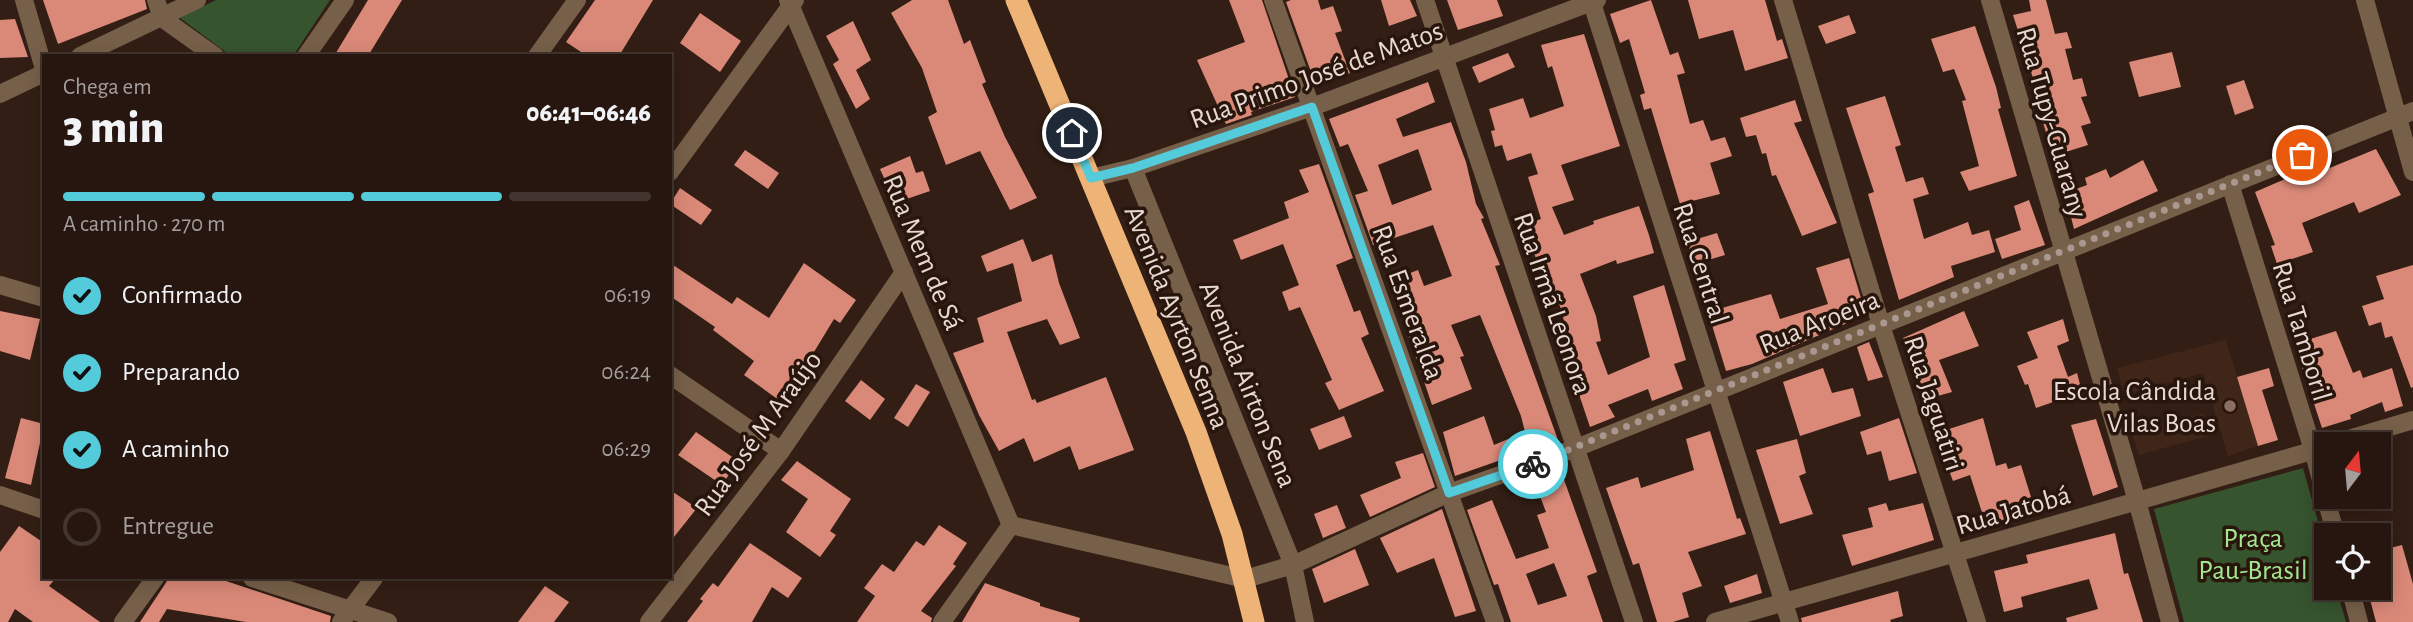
<!DOCTYPE html>
<html lang="pt">
<head>
<meta charset="utf-8">
<style>
  body { margin:0; font-family:"Alegreya Sans",sans-serif; background:#32231d; color:#f1f3f6; height:100vh; display:flex; flex-direction:column; font-size:26px; white-space:nowrap }
  * { box-sizing:border-box; margin:0 }
  p { font-size:23px; color:#a49f9e }
  .icon { flex:none; width:38px; height:38px; fill:none; stroke:currentColor; stroke-width:2; stroke-linecap:round; stroke-linejoin:round }
  .map { position:relative; flex:1; overflow:hidden }
  .sheet { position:absolute; left:42px; top:54px; width:630px; height:525px; display:flex; flex-direction:column; background:#26160f; border-radius:0px; box-shadow:0 4px 18px #0003,0 0 0 2px #42352f }
  .sheet>* { flex:none }
  .needle { width:46px; rotate:16deg }
  .controls { position:absolute; left:2314px; top:432px; display:grid; gap:14px }
  .controls a { display:grid; place-items:center; width:77px; height:77px; border-radius:0px; background:#26160f; box-shadow:0 4px 18px #0003,0 0 0 2px #42352f; font-size:35px }
  .pin { position:absolute; display:grid; place-items:center; width:60px; height:60px; color:#fff; margin:-30px; border:4px solid #fff; border-radius:50%; box-shadow:0 2px 7px #0007 }
  .courier { position:absolute; display:grid; place-items:center; width:70px; height:70px; margin:-35px; border:5px solid #53cbda; border-radius:50%; background:#fff; color:#222; box-shadow:0 2px 9px #0007 }
  .headline em { font-style:normal; font-weight:800 }
  .headline div { display:flex; flex-direction:column-reverse }
  .headline { display:flex; align-items:center; justify-content:space-between; height:119px; padding:0 21px }
  h1 { font-size:46px; font-weight:800; line-height:52px }
  .bar { display:grid; grid-template-columns:repeat(4,1fr); gap:10px 7px; align-content:center; height:84px; padding:0 21px }
  .bar i { height:9px; border-radius:5px; background:#42352f }
  .bar .selected { background:#53cbda }
  .bar p { grid-column:span 4 }
  ol { padding:0 21px; list-style:none }
  li { display:flex; align-items:center; gap:21px; height:77px }
  li p { margin-inline-start:auto }
  li .icon { padding:7px; border-radius:50%; background:#53cbda; color:#111; stroke-width:4 }
  li:last-child { color:#a49f9e }
  li i { width:38px; height:38px; border:4px solid #42352f; border-radius:50% }
  .map>svg:first-child { display:block }
  .built { fill:#3f2619 }
  .green { fill:#36542e }
  .building { fill:#da8978; fill-rule:evenodd }
  .lines { fill:none; stroke-linecap:round; stroke-linejoin:round }
  .street { stroke:#776049; stroke-width:18 }
  .highway { stroke:#eeb377; stroke-width:21 }
  .done { stroke:#a89890; stroke-width:7; stroke-dasharray:0 12.6 }
  .route { stroke:#53cbda; stroke-width:9 }
  .education-dot { fill:#8d6e63; stroke:#28150b; stroke-width:2.5 }
  .labels { text-anchor:middle; stroke-width:7; stroke-linejoin:round; paint-order:stroke }
  .street-label { font-size:28px; fill:#e7d9d2; stroke:#28150b }
  .poi-label { font-size:28px; fill:#e7d9d2; stroke:#28150b; text-anchor:end }
  .park-label { font-size:28px; fill:#a3e791; stroke:#28150b }
</style>
</head>
<body>
<div class="map">
<svg width="2413" height="622" viewBox="0 0 2413 622">
  <rect width="100%" height="100%" fill="#321e14"/>
  <g class="built">
    <polygon points="2226,340 2258,446 2228,456 2203,373 2124,395 2117,368"/>
    <polygon points="2203,413 2211,435 2139,455 2132,434"/>
  </g>
  <g class="green">
    <polygon points="216,0 330,0 293,56 231,56 180,18"/>
    <polygon points="2303,468 2326,550 2326,588 2336,588 2346,622 2184,622 2154,509"/>
  </g>
  <g class="building">
    <polygon points="43,0 145,0 147,9 58,44"/>
    <polygon points="368,0 402,0 368,56 334,56"/>
    <polygon points="595,0 653,0 619,56 587,56 566,42"/>
    <polygon points="912,0 948,0 964,44 970,40 986,82 982,84 1005,137 1037,198 1010,210 980,151 946,165 928,117 937,112 922,68 891,13"/>
    <polygon points="1229,0 1262,0 1295,97 1251,112 1252,115 1226,124 1197,60 1245,42"/>
    <polygon points="1291,0 1318,0 1321,10 1333,6 1342,31 1335,33 1350,73 1316,86 1286,2"/>
    <polygon points="1381,0 1410,0 1417,16 1389,26"/>
    <polygon points="1447,0 1497,0 1503,16 1458,30"/>
    <polygon points="1651,0 1670,55 1678,52 1685,73 1677,75 1690,124 1703,120 1711,141 1725,137 1732,156 1710,163 1720,194 1680,204 1651,108 1644,110 1640,95 1645,93 1629,39 1620,43 1610,14"/>
    <polygon points="1688,0 1765,0 1777,41 1782,39 1788,58 1745,71 1733,30 1699,39"/>
    <polygon points="2029,0 2046,0 2055,34 2067,32 2072,48 2065,49 2073,80 2082,78 2087,96 2081,97 2091,123 2081,126 2088,145 2053,156 2042,119 2051,116 2039,77 2033,78 2013,15 2031,11"/>
    <polygon points="700,13 741,41 720,72 680,43"/>
    <polygon points="1849,15 1856,33 1826,44 1818,26"/>
    <polygon points="15,19 28,57 0,58 0,20"/>
    <polygon points="853,21 871,60 856,70 870,99 856,109 833,64 839,60 826,36"/>
    <polygon points="1975,26 1996,87 2001,108 1998,109 2017,176 1969,191 1960,172 1979,166 1962,101 1966,100 1954,69 1943,72 1931,39"/>
    <polygon points="1584,34 1620,146 1561,165 1574,200 1552,207 1564,235 1594,224 1593,221 1639,206 1649,235 1654,253 1617,264 1616,260 1580,274 1596,316 1601,341 1596,342 1608,375 1650,357 1633,296 1664,285 1686,360 1674,364 1683,389 1652,401 1648,389 1608,405 1615,417 1590,427 1558,332 1566,329 1561,309 1543,262 1538,264 1524,225 1541,219 1528,177 1538,174 1531,153 1507,161 1502,145 1495,147 1491,131 1495,130 1489,109 1523,98 1530,118 1564,106 1552,66 1548,68 1541,45"/>
    <polygon points="2172,52 2181,87 2139,97 2129,62"/>
    <polygon points="1508,53 1515,67 1479,83 1472,67"/>
    <polygon points="2244,80 2254,108 2235,115 2226,86"/>
    <path d="M 1428,82 L 1435,102 L 1396,119 L 1403,137 L 1451,122 L 1466,162 L 1476,204 L 1484,218 L 1481,219 L 1500,265 L 1495,266 L 1558,440 L 1455,476 L 1443,432 L 1484,416 L 1494,445 L 1525,432 L 1521,416 L 1480,315 L 1451,325 L 1464,356 L 1460,357 L 1472,389 L 1432,405 L 1402,316 L 1409,314 L 1397,278 L 1418,270 L 1424,286 L 1452,276 L 1433,225 L 1373,245 L 1355,195 L 1368,191 L 1348,144 L 1340,147 L 1329,119 ZM 1418,149 L 1432,190 L 1392,205 L 1378,165 Z"/>
    <polygon points="1885,96 1901,145 1895,147 1906,182 1923,177 1929,194 1913,199 1924,239 1968,222 1972,235 1989,230 1995,252 1951,266 1954,277 1899,300 1868,194 1874,192 1846,108"/>
    <polygon points="1795,100 1802,121 1794,123 1837,223 1802,236 1776,175 1772,176 1766,153 1762,154 1756,135 1746,137 1740,118"/>
    <polygon points="2376,149 2401,195 2359,213 2354,202 2302,223 2313,252 2277,264 2271,246 2275,245 2255,192 2290,177 2293,183"/>
    <polygon points="745,150 779,173 768,189 734,165"/>
    <polygon points="910,156 916,173 923,171 930,191 895,203 880,169"/>
    <polygon points="2143,160 2158,191 2074,229 2065,193 2087,185 2085,178 2106,169 2110,178"/>
    <polygon points="1319,164 1353,258 1336,265 1354,312 1360,310 1369,334 1361,338 1384,391 1339,410 1325,383 1332,380 1300,307 1289,311 1282,292 1299,285 1283,244 1241,260 1233,240 1289,218 1284,202 1309,192 1299,170"/>
    <polygon points="680,188 712,210 701,225 670,204"/>
    <polygon points="2029,200 2045,245 2002,259 1995,239 2021,230 2014,206"/>
    <polygon points="1717,233 1725,255 1695,264 1687,242"/>
    <polygon points="1023,239 1032,262 1052,254 1059,283 1080,338 1060,345 1047,319 1007,332 1032,400 1035,399 1037,403 1106,377 1134,450 1079,470 1070,446 1034,462 1024,438 999,451 979,415 953,353 984,342 977,318 1022,301 1013,263 987,272 981,256"/>
    <polygon points="1849,258 1866,315 1752,364 1726,371 1708,312 1771,294 1780,319 1828,304 1816,268"/>
    <polygon points="670,263 732,304 737,297 769,318 804,263 856,300 840,323 834,319 783,403 744,375 754,361 713,330 715,327 670,296"/>
    <polygon points="2413,265 2413,387 2411,388 2392,336 2385,338 2381,322 2369,326 2362,306 2384,299 2376,276"/>
    <polygon points="0,311 40,319 30,360 0,351"/>
    <polygon points="1964,311 1979,346 1939,360 1952,392 1927,399 1903,338"/>
    <polygon points="2063,319 2069,341 2057,346 2068,377 2077,373 2082,392 2036,408 2028,384 2025,385 2017,366 2038,358 2027,332"/>
    <polygon points="2336,331 2353,373 2360,370 2363,378 2392,368 2403,406 2385,412 2382,402 2350,415 2351,419 2322,428 2301,364 2312,361 2304,341"/>
    <polygon points="1869,342 1883,377 1868,381 1857,347"/>
    <polygon points="1823,368 1832,393 1853,388 1861,416 1800,436 1783,382"/>
    <polygon points="2269,368 2274,386 2262,390 2278,440 2258,446 2237,377"/>
    <polygon points="861,380 885,399 870,420 845,401"/>
    <polygon points="916,384 930,392 908,427 894,418"/>
    <polygon points="1344,416 1352,437 1319,450 1310,429"/>
    <polygon points="21,418 44,424 31,485 5,478"/>
    <polygon points="1899,418 1917,473 1889,481 1881,451 1867,455 1860,432"/>
    <polygon points="1983,418 1996,466 2006,463 2008,469 2021,465 2031,497 2019,502 2023,514 1986,525 1970,475 1953,481 1945,460 1954,457 1946,430"/>
    <polygon points="2096,419 2118,487 2093,496 2071,425"/>
    <polygon points="1710,431 1737,519 1740,518 1746,534 1688,552 1702,586 1682,593 1689,617 1673,622 1657,622 1639,563 1633,565 1606,488 1638,477 1641,488 1694,470 1686,439"/>
    <polygon points="696,432 738,461 722,485 678,455"/>
    <polygon points="1797,439 1806,473 1799,476 1813,514 1780,524 1756,450"/>
    <polygon points="1423,453 1435,487 1370,517 1360,495 1401,478 1395,462"/>
    <polygon points="797,461 851,499 830,531 836,535 820,557 786,532 808,499 781,480"/>
    <path d="M 1562,474 L 1597,572 L 1587,576 L 1603,622 L 1511,622 L 1498,584 L 1494,585 L 1467,510 L 1492,500 L 1516,559 L 1549,548 L 1537,515 L 1546,512 L 1535,483 ZM 1554,563 L 1567,596 L 1538,605 L 1526,574 Z"/>
    <polygon points="670,490 697,508 670,542"/>
    <polygon points="1886,503 1889,511 1923,503 1934,540 1852,566 1842,535 1873,527 1868,508"/>
    <polygon points="1337,505 1346,528 1323,538 1314,514"/>
    <polygon points="1442,509 1476,611 1455,617 1434,558 1397,573 1380,538"/>
    <polygon points="939,525 967,543 953,564 956,566 921,611 932,618 931,622 857,622 875,596 864,588 882,564 894,572 916,541 924,546"/>
    <polygon points="19,526 44,543 44,578 56,578 49,586 100,622 33,622 15,609 8,622 0,622 0,552"/>
    <polygon points="2115,533 2124,574 2128,573 2143,622 2067,622 2066,618 2098,609 2089,579 2021,597 2023,607 2004,612 1994,571 2028,563 2026,555"/>
    <polygon points="750,543 802,578 788,598 772,587 752,622 687,622 703,601 700,599 713,583 718,587"/>
    <polygon points="2402,545 2413,584 2413,622 2376,622 2367,588 2378,588 2378,551"/>
    <polygon points="1355,549 1369,585 1324,603 1312,569"/>
    <polygon points="1757,574 1762,593 1730,603 1724,586"/>
    <polygon points="169,578 217,578 331,616 330,622 246,622 167,609 159,622 140,622"/>
    <polygon points="985,583 1040,603 1040,606 1080,618 1079,622 962,622"/>
    <polygon points="545,586 569,602 554,622 518,622"/>
    <polygon points="1898,591 1903,616 1890,620 1891,622 1802,622 1801,618"/>
  </g>
  <g class="lines">
    <g class="street">
      <polyline points="24,0 44,69"/>
      <polyline points="156,0 162,18 215,56"/>
      <polyline points="788,0 1011,525"/>
      <polyline points="1273,0 1495,622"/>
      <polyline points="1425,0 1634,622"/>
      <polyline points="1591,0 1790,622"/>
      <polyline points="1783,0 1881,325 1977,622"/>
      <polyline points="1990,0 2137,501 2170,622"/>
      <polyline points="2365,0 2413,172"/>
      <polyline points="80,56 197,0"/>
      <polyline points="306,56 345,0"/>
      <polyline points="537,56 577,0"/>
      <polyline points="0,94 44,73"/>
      <polyline points="1133,168 1293,565 1305,622"/>
      <polyline points="670,172 795,0"/>
      <polyline points="1091,178 1133,168 1312,107 1597,0"/>
      <polyline points="2230,184 2313,450 2336,536"/>
      <polyline points="0,285 44,298"/>
      <polyline points="670,375 781,451"/>
      <polyline points="2332,444 2413,420"/>
      <polyline points="0,495 44,510"/>
      <polyline points="1011,525 1245,579 1293,565 1449,493 1576,448 2413,111"/>
      <polyline points="252,578 388,622"/>
      <polyline points="2350,588 2359,622"/>
      <polyline points="123,622 155,578"/>
      <polyline points="341,622 374,578"/>
      <polyline points="649,622 781,451 904,272"/>
      <polyline points="942,622 1011,525"/>
      <polyline points="1715,622 2326,447"/>
    </g>
    <polyline class="highway" points="1016,0 1196,432 1232,534 1254,622"/>
  </g>
  <g class="lines">
    <polyline class="done" points="1533,464 2302,155"/>
    <polyline class="route" points="1072,133 1091,178 1133,168 1312,107 1449,493 1533,464"/>
  </g>
  <circle class="education-dot" cx="2230" cy="406" r="7"/>
  <g class="labels">
    <g class="street-label">
      <text transform="translate(1316 74) rotate(-20)" y="10">Rua Primo José de Matos</text>
      <text transform="translate(2053 122) rotate(74)" y="10">Rua Tupy-Guarany</text>
      <text transform="translate(924 252) rotate(67)" y="10">Rua Mem de Sá</text>
      <text transform="translate(1702 263) rotate(72)" y="10">Rua Central</text>
      <text transform="translate(1409 302) rotate(70)" y="10">Rua Esmeralda</text>
      <text transform="translate(1554 303) rotate(71)" y="10">Rua Irmã Leonora</text>
      <text transform="translate(1178 317) rotate(68)" y="10">Avenida Ayrton Senna</text>
      <text transform="translate(1819 321) rotate(-22)" y="10">Rua Aroeira</text>
      <text transform="translate(2303 331) rotate(73)" y="10">Rua Tamboril</text>
      <text transform="translate(1249 384) rotate(68)" y="10">Avenida Airton Sena</text>
      <text transform="translate(1935 403) rotate(72)" y="10">Rua Jaguatiri</text>
      <text transform="translate(757 433) rotate(-54)" y="10">Rua José M Araújo</text>
      <text transform="translate(2013 509) rotate(-16)" y="10">Rua Jatobá</text>
    </g>
    <g class="poi-label">
      <text x="2216" y="400">Escola Cândida<tspan x="2216" dy="32">Vilas Boas</tspan></text>
    </g>
    <g class="park-label">
      <text x="2253" y="547">Praça<tspan x="2253" dy="32">Pau-Brasil</tspan></text>
    </g>
  </g>
</svg>
<div class="controls">
<a><svg class="needle" viewBox="-14 -14 28 28"><path d="M0-13l5 13h-10z" fill="#e53935"/><path d="M0 13l5-13h-10z" fill="#a49f9e"/></svg></a>
<a><svg class="icon" aria-label="locate" viewBox="0 0 24 24"><circle cx="12" cy="12" r="6"/><path d="M12 2v4M12 18v4M2 12h4M18 12h4"/></svg></a>
</div>
<div class="pin" style="left:2302px;top:155px;background:#ea580c"><svg class="icon" aria-label="bag" viewBox="0 0 24 24"><path d="M5 8h14l-1 12H6zM9 8a3 3 0 0 1 6 0"/></svg></div>
<div class="pin" style="left:1072px;top:133px;background:#1f2937"><svg class="icon" aria-label="home" viewBox="0 0 24 24"><path d="M3 11l9-7 9 7M6 9v11h12V9"/></svg></div>
<div class="courier" style="left:1533px;top:464px"><svg class="icon" aria-label="bike" viewBox="0 0 24 24"><circle cx="6" cy="16" r="4"/><circle cx="18" cy="16" r="4"/><path d="M6 16l4-8h5l3 8M10 8l3 8H6M13 5h3"/></svg></div>
<section class="sheet">
<div class="headline"><div><h1>3 min</h1><p>Chega em</p></div><em>06:41–06:46</em></div>
<div class="bar"><i class="selected"></i><i class="selected"></i><i class="selected"></i><i></i><p>A caminho · 270 m</p></div>
<ol>
<li><svg class="icon" aria-label="check" viewBox="0 0 24 24"><path d="M5 12l5 5 9-10"/></svg>Confirmado<p>06:19</p></li>
<li><svg class="icon" aria-label="check" viewBox="0 0 24 24"><path d="M5 12l5 5 9-10"/></svg>Preparando<p>06:24</p></li>
<li><svg class="icon" aria-label="check" viewBox="0 0 24 24"><path d="M5 12l5 5 9-10"/></svg>A caminho<p>06:29</p></li>
<li><i></i>Entregue</li>
</ol>
</section>
</div>
</body>
</html>
